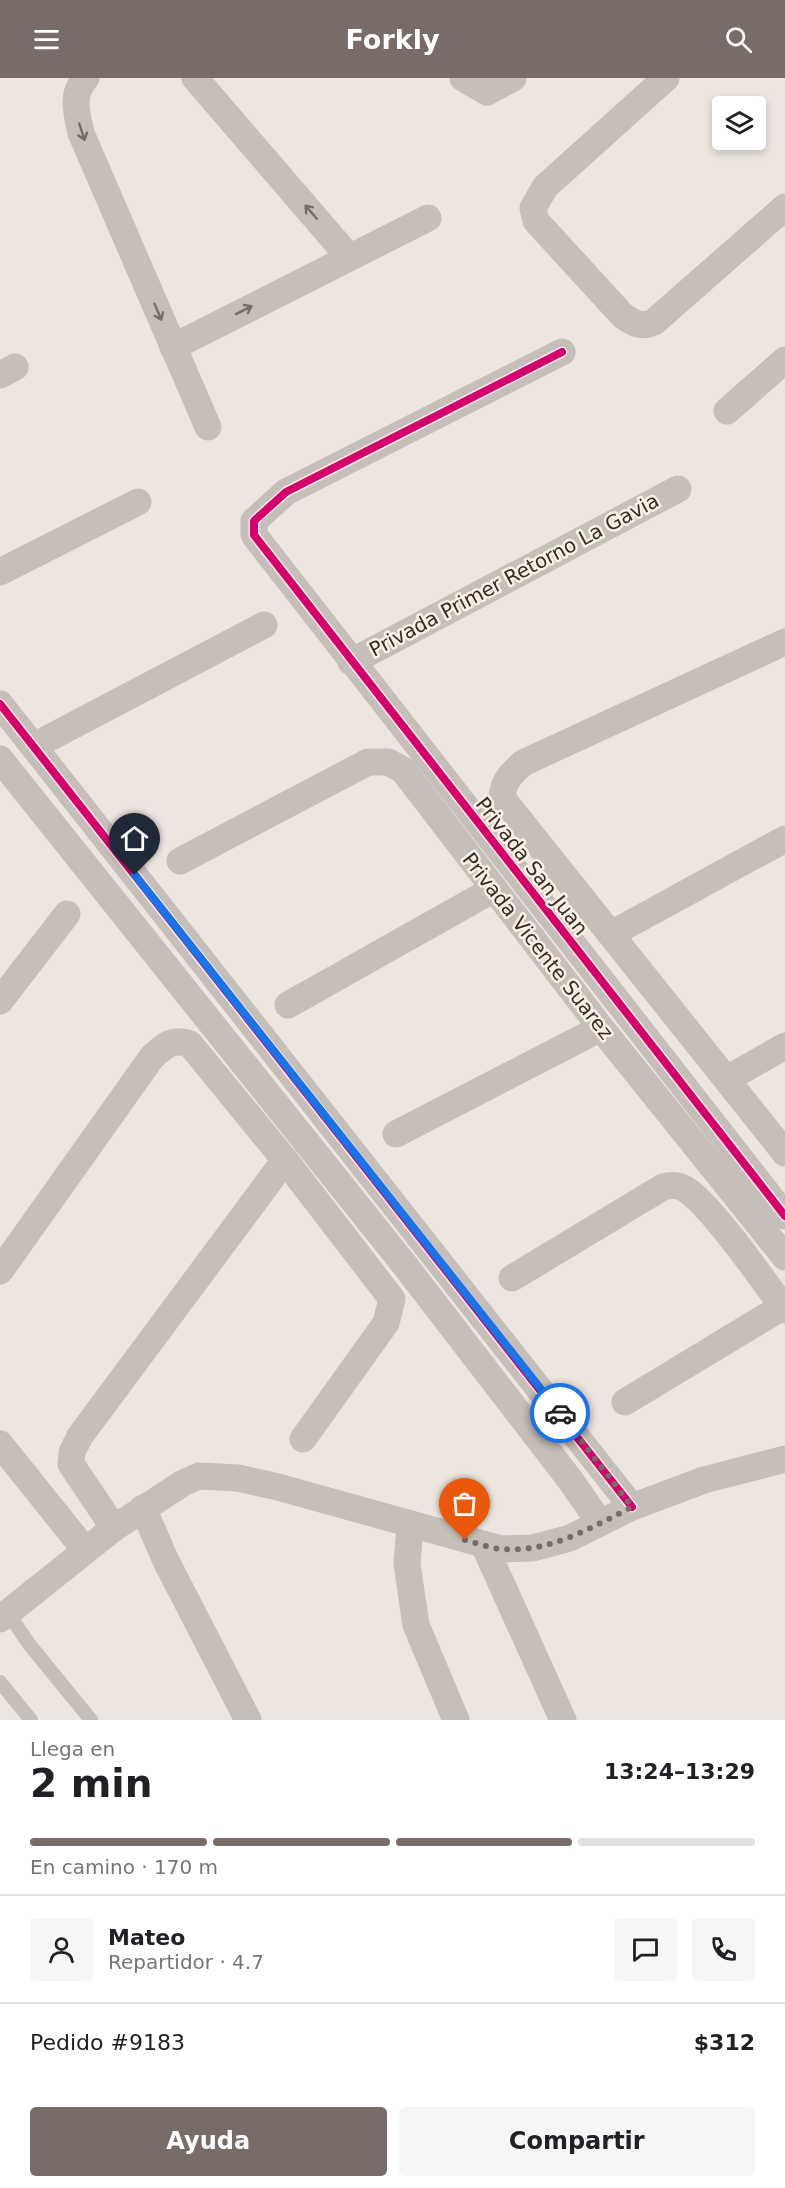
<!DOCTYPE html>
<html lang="es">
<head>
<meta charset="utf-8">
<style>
  body { margin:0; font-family:"DejaVu Sans",sans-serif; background:#f6f6f6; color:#202124; height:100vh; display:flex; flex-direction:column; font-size:22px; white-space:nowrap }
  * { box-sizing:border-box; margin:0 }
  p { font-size:20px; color:#757577 }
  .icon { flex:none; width:33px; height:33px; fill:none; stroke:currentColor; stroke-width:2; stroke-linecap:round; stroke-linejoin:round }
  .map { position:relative; height:1642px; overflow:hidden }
  .drawer { display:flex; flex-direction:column; background:#fff; flex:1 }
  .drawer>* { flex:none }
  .tools { position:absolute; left:712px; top:18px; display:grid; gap:12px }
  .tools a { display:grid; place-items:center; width:54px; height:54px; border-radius:6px; background:#fff; box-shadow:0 3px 9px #0003; font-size:30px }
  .pin { position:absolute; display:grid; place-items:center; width:51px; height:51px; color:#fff; margin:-62px -26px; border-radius:50% 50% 50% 0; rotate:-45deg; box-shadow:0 0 6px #0007 }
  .pin .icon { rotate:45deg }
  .courier { position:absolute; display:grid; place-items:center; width:60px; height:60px; margin:-30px; border:4px solid #1a73e8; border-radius:50%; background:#fff; color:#222; box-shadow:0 2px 8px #0007 }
  .headline em { font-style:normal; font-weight:800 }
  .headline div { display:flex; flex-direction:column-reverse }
  .headline { display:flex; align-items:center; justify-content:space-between; height:102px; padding:0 30px }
  h1 { font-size:39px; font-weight:800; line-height:45px }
  .bar { display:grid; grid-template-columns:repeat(4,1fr); gap:9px 6px; align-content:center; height:72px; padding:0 30px }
  .bar i { height:8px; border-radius:4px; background:#e0e0e0 }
  .bar .current { background:#776c67 }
  .bar p { grid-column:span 4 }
  .line { display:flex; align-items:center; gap:15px; padding:0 30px; border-top:2px solid #e0e0e0 }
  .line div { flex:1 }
  .round { display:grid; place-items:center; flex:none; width:63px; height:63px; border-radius:6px; background:#f6f6f6 }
  .primary-button { display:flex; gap:12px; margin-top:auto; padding:12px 30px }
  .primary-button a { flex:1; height:69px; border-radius:6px; background:#776c67; color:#fff; font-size:24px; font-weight:800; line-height:69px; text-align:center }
  .primary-button a+a { background:#f6f6f6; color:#202124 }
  header { display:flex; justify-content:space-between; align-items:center; height:78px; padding:0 30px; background:#776c67; color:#fff; font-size:27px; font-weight:800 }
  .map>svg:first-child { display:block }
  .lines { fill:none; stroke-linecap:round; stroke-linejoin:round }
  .service { stroke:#c6beb8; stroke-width:14 }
  .minor { stroke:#c6beb8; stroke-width:27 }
  .cycleway-casing { stroke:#fbf0e5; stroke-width:11 }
  .cycleway { stroke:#d6006c; stroke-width:8 }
  .oneway { stroke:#776d68 }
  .done { stroke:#776c67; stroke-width:6; stroke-dasharray:0 10.8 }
  .route { stroke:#1a73e8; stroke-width:8 }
  .labels { text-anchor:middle; stroke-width:5; stroke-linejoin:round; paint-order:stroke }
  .street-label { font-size:20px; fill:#372b26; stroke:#fbf0e5 }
</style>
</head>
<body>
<header><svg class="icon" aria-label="menu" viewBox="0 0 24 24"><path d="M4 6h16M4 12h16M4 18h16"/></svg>Forkly<svg class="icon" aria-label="search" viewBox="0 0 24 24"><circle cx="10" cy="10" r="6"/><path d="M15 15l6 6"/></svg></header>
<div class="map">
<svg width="785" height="1642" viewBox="0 0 785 1642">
  <rect width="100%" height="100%" fill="#ede6df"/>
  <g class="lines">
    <g class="service">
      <polyline points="8,1535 29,1566 91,1642"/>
      <polyline points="0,1604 31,1642"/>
    </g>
    <g class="minor">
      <path d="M 86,0 C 70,17 77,35 81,55 L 208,349"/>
      <polyline points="195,0 349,179"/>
      <polyline points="463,0 487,14 513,0"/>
      <path d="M 666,0 L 545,109 L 533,130 L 536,143 L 623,238 C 634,245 641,250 654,244 L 785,129"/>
      <polyline points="173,269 428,140"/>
      <polyline points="562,274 286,414 254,443 254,457 785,1138"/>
      <polyline points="0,297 15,289"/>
      <polyline points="727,333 785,282"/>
      <polyline points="0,494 138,424"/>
      <path d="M 785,564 L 523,685 C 511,696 503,703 502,720 L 785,1075"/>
      <polyline points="351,584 678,411"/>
      <polyline points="0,626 632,1429"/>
      <polyline points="34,668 264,547"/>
      <polyline points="0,681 407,1190 571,1403 600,1445"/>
      <polyline points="180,783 368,684 388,684 403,692 601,950 785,1179"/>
      <polyline points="613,855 785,761"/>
      <polyline points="0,923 67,836"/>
      <polyline points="288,927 494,811"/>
      <polyline points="727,1001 785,968"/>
      <polyline points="396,1056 601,950"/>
      <path d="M 0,1193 L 152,979 C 165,967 173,960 190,966 L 285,1082 L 392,1221 L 386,1245 L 303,1361"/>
      <path d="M 512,1200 L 663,1109 C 670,1107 678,1106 685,1111 C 710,1125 766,1206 785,1232"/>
      <polyline points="625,1324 782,1229"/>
      <polyline points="0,1366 85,1472"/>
      <polyline points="143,1430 166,1483 248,1642"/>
      <polyline points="410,1448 407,1486 416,1547 456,1642"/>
      <polyline points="114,1450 71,1386 72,1374 80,1358 285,1082"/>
      <polyline points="484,1467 563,1642"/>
      <polyline points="0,1541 114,1450 183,1405 199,1398 238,1400 278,1409 501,1471 533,1470 570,1460 632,1429 704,1402 785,1381"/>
    </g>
    <g class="cycleway-casing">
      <g id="cycleway">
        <polyline points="562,274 286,414 254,443 254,457 785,1138"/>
        <polyline points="0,626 632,1429"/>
      </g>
    </g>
    <use href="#cycleway" class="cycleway"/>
  </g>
  <defs><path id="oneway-shaft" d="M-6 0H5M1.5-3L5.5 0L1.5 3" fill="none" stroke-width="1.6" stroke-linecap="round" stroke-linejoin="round" transform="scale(1.5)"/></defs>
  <g class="oneway">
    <use href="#oneway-shaft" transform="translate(82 54) rotate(72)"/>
    <use href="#oneway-shaft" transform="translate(311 134) rotate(-131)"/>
    <use href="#oneway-shaft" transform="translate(244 232) rotate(-27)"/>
    <use href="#oneway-shaft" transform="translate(158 234) rotate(67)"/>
  </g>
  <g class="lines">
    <path class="done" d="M 465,1462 C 477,1465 490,1470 501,1471 C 550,1475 590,1450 632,1429 L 560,1335"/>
    <polyline class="route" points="135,797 560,1335"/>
  </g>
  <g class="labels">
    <g class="street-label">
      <text transform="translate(514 497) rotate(-28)" y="7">Privada Primer Retorno La Gavia</text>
      <text transform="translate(532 788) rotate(52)" y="7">Privada San Juan</text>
      <text transform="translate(538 868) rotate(52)" y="7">Privada Vicente Suarez</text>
    </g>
  </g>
</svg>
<div class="tools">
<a><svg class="icon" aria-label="layers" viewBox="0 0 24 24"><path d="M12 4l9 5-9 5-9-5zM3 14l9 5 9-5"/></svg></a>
</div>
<div class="pin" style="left:465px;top:1462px;background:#ea580c"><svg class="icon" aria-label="bag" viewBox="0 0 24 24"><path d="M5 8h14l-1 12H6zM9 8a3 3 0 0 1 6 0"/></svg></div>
<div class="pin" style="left:135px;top:797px;background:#1f2937"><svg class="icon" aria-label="home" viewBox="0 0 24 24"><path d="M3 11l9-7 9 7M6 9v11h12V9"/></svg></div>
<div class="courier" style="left:560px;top:1335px"><svg class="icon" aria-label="car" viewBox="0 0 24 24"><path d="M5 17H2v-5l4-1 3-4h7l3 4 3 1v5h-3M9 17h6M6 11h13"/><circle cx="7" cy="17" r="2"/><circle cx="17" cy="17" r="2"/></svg></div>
</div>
<section class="drawer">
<div class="headline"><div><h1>2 min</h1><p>Llega en</p></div><em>13:24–13:29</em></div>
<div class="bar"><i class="current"></i><i class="current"></i><i class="current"></i><i></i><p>En camino · 170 m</p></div>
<div class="line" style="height:108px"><a class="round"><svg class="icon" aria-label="person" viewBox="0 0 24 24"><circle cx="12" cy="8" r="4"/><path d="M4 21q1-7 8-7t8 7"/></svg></a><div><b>Mateo</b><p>Repartidor · 4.7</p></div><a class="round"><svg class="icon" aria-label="chat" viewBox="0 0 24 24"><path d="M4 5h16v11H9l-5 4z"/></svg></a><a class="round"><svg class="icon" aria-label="phone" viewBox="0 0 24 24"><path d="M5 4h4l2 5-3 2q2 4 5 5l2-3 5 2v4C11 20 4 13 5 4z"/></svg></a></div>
<div class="line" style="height:78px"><div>Pedido #9183</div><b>$312</b></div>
<div class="primary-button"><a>Ayuda</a><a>Compartir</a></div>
</section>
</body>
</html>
